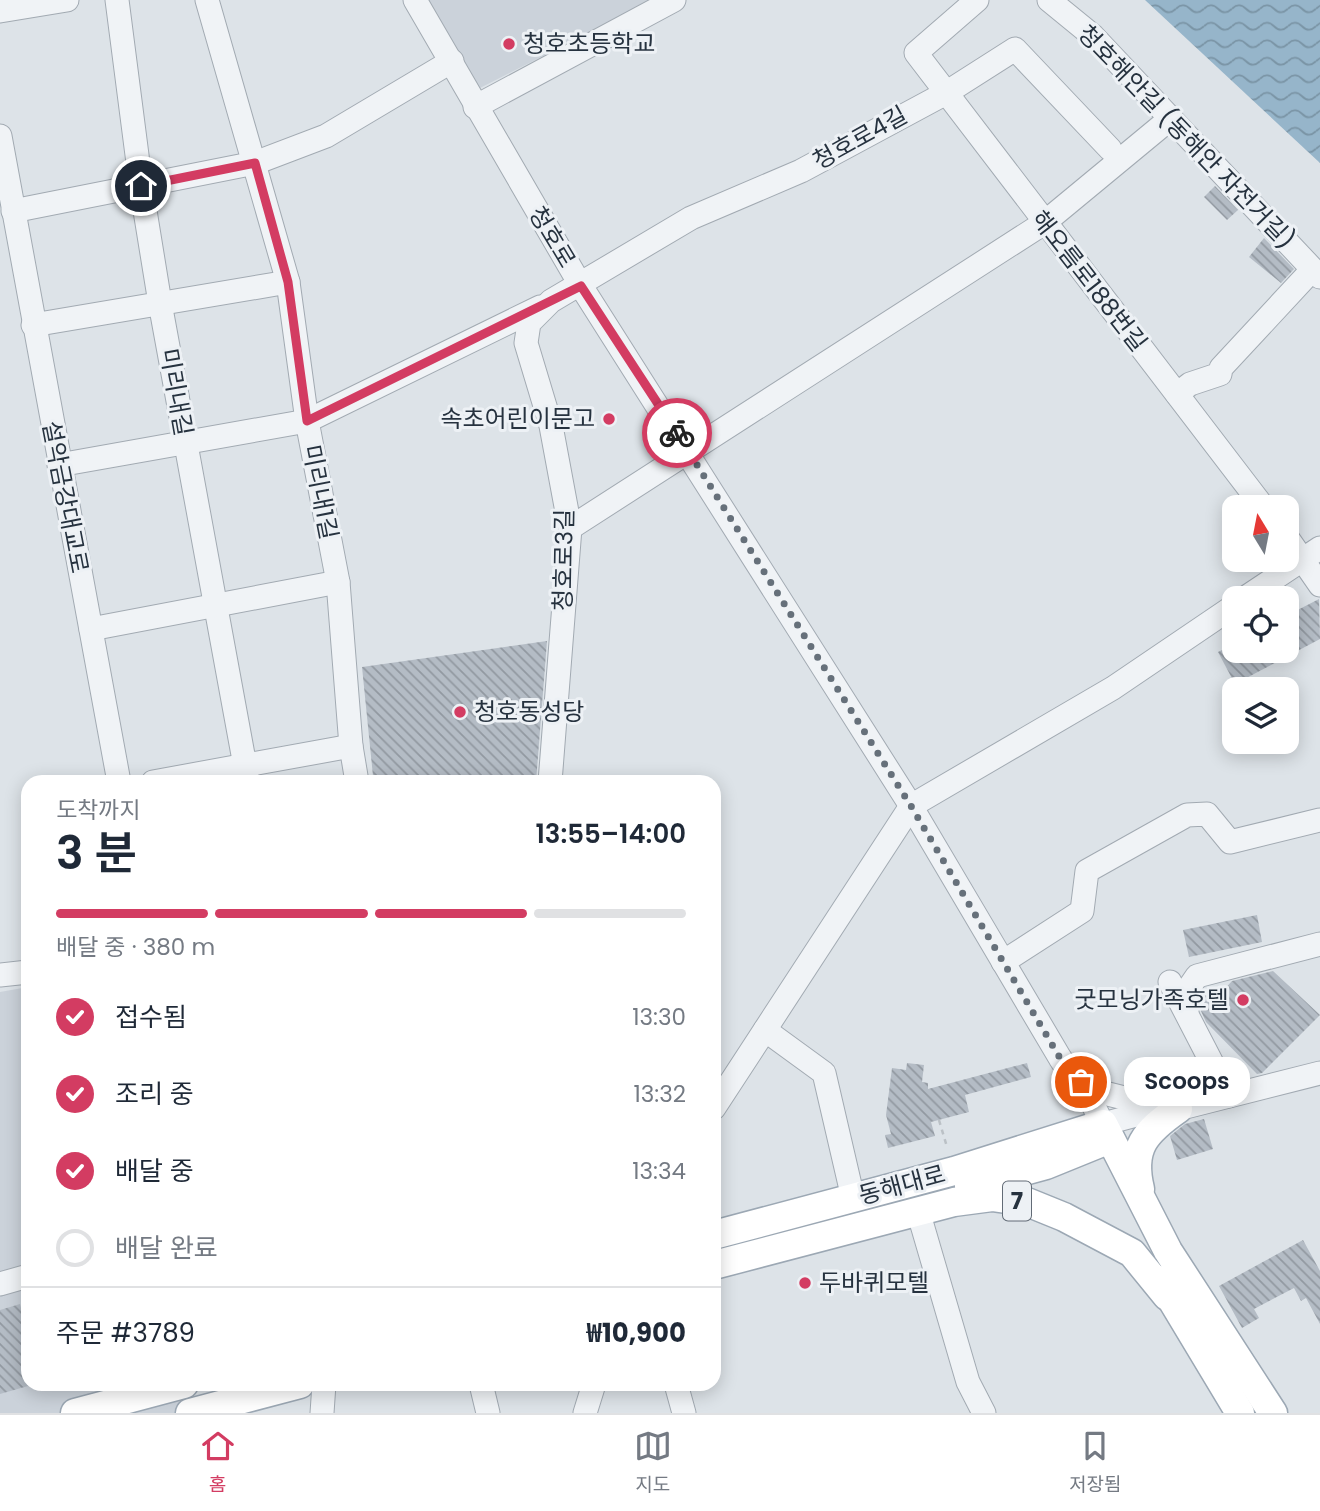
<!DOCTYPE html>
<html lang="ko">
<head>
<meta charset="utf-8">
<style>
  body { margin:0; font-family:Poppins,"Noto Sans KR",sans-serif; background:#f2f2f3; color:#1f2937; height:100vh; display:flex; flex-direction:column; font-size:26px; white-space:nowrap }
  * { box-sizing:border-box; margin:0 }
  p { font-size:23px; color:#747a83 }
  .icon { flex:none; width:38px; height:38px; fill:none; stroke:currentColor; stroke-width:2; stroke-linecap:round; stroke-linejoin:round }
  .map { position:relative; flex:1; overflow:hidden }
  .sheet { position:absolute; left:21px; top:775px; width:700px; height:616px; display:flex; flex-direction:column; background:#fff; border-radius:21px; box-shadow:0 4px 18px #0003 }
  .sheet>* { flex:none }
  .needle { width:46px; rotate:350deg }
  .fabs { position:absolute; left:1222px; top:495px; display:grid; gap:14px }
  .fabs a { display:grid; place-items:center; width:77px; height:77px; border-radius:14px; background:#fff; box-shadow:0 4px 18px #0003; font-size:35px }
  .pin { position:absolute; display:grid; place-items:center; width:60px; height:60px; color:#fff; margin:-30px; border:4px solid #fff; border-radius:50%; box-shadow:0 2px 7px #0007 }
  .courier { position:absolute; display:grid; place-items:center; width:70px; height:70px; margin:-35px; border:5px solid #d33c62; border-radius:50%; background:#fff; color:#222; box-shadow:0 2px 9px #0007 }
  .bubble { position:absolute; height:49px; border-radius:21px; background:#fff; box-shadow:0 4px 18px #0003; font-size:23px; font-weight:600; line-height:49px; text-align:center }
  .overview em { font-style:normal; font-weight:600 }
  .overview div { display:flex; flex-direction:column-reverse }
  .overview { display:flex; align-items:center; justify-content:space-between; height:119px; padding:0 35px }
  h1 { font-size:46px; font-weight:600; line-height:52px }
  .bar { display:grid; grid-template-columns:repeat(4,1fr); gap:10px 7px; align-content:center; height:84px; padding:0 35px }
  .bar i { height:9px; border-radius:5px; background:#e0e1e3 }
  .bar .current { background:#d33c62 }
  .bar p { grid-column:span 4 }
  .line { display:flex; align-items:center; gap:18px; padding:0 35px; border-top:2px solid #e0e1e3 }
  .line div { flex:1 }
  ol { padding:0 35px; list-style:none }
  li { display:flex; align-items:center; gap:21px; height:77px }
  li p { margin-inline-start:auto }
  li .icon { padding:7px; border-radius:50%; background:#d33c62; color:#fff; stroke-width:4 }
  li:last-child { color:#747a83 }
  li i { width:38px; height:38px; border:4px solid #e0e1e3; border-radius:50% }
  .tab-bar { display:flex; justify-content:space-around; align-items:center; height:98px; border-top:2px solid #e0e1e3; background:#fff; font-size:19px; color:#747a83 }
  .tab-bar a { display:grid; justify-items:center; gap:4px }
  .tab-bar .current { color:#d33c62 }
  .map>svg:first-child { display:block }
  .built { fill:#cbd2da }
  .water { fill:url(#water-waves) }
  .building { fill:url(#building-back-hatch) }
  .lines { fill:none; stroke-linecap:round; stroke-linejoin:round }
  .minor-casing { stroke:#a2aab2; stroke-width:25 }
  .major-casing { stroke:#9ca8b4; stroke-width:31 }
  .path { stroke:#bbc1c6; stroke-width:2.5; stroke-dasharray:5 5; stroke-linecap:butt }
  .minor { stroke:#f0f3f6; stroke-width:23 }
  .major { stroke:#fff; stroke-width:28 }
  .done { stroke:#66707a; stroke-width:7; stroke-dasharray:0 12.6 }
  .route { stroke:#d33c62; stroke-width:9 }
  .poi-dot { fill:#d33c62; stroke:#edf1f5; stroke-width:2.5 }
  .labels { text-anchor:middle; stroke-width:6; stroke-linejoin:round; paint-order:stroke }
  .shield { fill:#edf1f5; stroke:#626b76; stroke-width:2 }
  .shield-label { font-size:23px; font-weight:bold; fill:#26323f }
  .poi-label { font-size:24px; fill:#26323f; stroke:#edf1f5; text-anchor:start }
  .street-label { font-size:24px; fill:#26323f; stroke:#edf1f5 }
</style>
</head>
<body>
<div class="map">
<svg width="1320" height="1413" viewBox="0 0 1320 1413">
  <defs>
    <pattern id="water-waves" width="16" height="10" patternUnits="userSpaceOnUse" patternTransform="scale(1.75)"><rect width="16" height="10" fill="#96b5ca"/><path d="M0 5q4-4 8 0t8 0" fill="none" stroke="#7a94a5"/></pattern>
    <pattern id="building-back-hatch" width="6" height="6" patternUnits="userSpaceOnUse" patternTransform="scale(1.75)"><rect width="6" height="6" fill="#b4bcc5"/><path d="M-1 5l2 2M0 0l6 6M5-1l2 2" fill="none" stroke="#9299a1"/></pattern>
  </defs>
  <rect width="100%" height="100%" fill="#dde3e8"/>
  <g class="built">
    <polygon points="424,0 654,0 478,89"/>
    <polygon points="28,987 28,1384 191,1384 198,1413 0,1413 0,992"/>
  </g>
  <polygon class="water" points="1145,0 1320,0 1320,163"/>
  <g class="building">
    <polygon points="1215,186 1238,210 1227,220 1204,197"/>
    <polygon points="1264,238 1294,269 1281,283 1249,257"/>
    <polygon points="1319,599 1320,639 1235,684 1218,652 1234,644 1234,651 1286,651 1286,616"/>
    <polygon points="547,641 536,782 373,776 362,667"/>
    <polygon points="1257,915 1262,942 1189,957 1183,930"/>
    <polygon points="1273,971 1320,1015 1262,1073 1257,1074 1206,1022 1201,1011 1200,996 1207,988 1211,987 1219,995 1232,981"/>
    <polygon points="907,1063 924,1065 922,1082 928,1083 928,1089 1027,1063 1031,1077 965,1095 969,1112 931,1122 935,1136 888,1148 885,1135 891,1134 886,1115 892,1068 906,1070"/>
    <polygon points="1204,1119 1213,1149 1177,1160 1170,1136 1185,1124"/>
    <polygon points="1303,1240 1320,1271 1320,1324 1306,1298 1301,1301 1294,1288 1254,1309 1259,1318 1242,1328 1219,1286"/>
    <polygon points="20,1304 28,1335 28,1386 0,1394 0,1310"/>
  </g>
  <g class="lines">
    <g class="minor-casing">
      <g id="minor">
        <polyline points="117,0 141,186 160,303 248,782"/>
        <polyline points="207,0 288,282 307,421 338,582 351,746 357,782"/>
        <polyline points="415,0 581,286 911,806 1060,1058 1072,1076 1081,1082 1103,1124 1144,1113 1170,1111 1320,1073"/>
        <polyline points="977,0 916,53 1264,508"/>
        <polyline points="1049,0 1093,36 1320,277"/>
        <polyline points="0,11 67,0"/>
        <polyline points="475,107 674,0"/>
        <polyline points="0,136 119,782"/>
        <polyline points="13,211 255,163 326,136 452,61"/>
        <polyline points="33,325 288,282"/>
        <polyline points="1177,394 1190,384 1220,374 1221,368 1312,270"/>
        <polyline points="59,465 307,421 540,307"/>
        <polyline points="570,528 1044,223 1171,118"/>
        <polyline points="1286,536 1320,585"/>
        <polyline points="1245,598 1320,548"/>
        <polyline points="91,629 338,582"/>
        <polyline points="153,782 351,746"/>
        <polyline points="550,782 570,528 551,426 526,343 529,323 551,301 691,218 801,171 946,93 1015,49 1110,149"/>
        <polyline points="1003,962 1082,911 1087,871 1187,815 1207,814 1230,842 1320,820"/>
        <polyline points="0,975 28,972"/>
        <polyline points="1170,982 1229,1096"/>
        <polyline points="1187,1011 1186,992 1197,976 1320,944"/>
        <polyline points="765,1030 824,1073 853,1198"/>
        <polyline points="1084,1088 1160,1107"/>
        <polyline points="714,1108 911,806 1113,688 1234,606"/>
        <polyline points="918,1211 968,1382 984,1413"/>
        <polyline points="0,1284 28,1276"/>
        <polyline points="481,1384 488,1413"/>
        <polyline points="676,1384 684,1413"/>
        <polyline points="322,1413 324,1384"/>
        <polyline points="585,1413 594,1384"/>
      </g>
    </g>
    <g class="major-casing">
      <g id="major">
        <polyline points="969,1186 1046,1165 1110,1139"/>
        <path d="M 1140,1189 C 1130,1148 1145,1132 1178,1109"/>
        <polyline points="714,1235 954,1171 1103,1124 1168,1251 1273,1413"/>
        <polyline points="714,1265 954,1202 992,1197 1027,1202 1064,1217 1132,1253 1167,1296"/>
        <polyline points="1160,1280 1240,1413"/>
        <polyline points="75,1413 184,1384"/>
        <polyline points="190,1413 300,1384"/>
      </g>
    </g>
    <polyline class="path" points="939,1120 947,1147"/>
    <use href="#minor" class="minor"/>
    <use href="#major" class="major"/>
  </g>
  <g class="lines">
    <polyline class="done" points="677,433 911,806 1060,1058 1072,1076 1081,1082"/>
    <polyline class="route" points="141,186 255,163 288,282 307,421 581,286 677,433"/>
  </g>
  <g class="poi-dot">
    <circle cx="509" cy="44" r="7"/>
    <circle cx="609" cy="419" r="7"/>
    <circle cx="460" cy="712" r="7"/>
    <circle cx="1243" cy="1000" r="7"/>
    <circle cx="805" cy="1283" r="7"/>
  </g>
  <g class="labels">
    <rect class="shield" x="1003" y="1181.5" width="28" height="39" rx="5"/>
    <g class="shield-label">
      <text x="1017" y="1209">7</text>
    </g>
    <g class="poi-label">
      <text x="523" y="52">청호초등학교</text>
      <text x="595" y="427" text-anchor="end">속초어린이문고</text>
      <text x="474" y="720">청호동성당</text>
      <text x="1229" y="1008" text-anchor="end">굿모닝가족호텔</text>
      <text x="819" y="1291">두바퀴모텔</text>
    </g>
    <g class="street-label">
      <text transform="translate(1186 137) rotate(46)" y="8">청호해안길 (동해안 자전거길)</text>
      <text transform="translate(860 138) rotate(-29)" y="8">청호로4길</text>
      <text transform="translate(552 237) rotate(59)" y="8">청호로</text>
      <text transform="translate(1089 281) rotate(52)" y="8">해오름로188번길</text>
      <text transform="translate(176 392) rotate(80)" y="8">미리내길</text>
      <text transform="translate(320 492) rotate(79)" y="8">미리내1길</text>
      <text transform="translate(65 497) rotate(79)" y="8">설악금강대교로</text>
      <text transform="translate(564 560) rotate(-89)" y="8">청호로3길</text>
      <text transform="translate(902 1185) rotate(-15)" y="8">동해대로</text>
    </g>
  </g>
</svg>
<div class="fabs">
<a><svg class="needle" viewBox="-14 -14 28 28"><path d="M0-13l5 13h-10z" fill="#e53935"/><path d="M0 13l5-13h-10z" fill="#747a83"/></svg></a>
<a><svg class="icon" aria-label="locate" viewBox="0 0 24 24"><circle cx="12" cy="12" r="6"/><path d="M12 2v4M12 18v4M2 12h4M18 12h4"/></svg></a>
<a><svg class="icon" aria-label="layers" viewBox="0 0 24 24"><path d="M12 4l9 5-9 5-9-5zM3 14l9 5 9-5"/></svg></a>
</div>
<div class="pin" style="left:1081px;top:1082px;background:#ea580c"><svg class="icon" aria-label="bag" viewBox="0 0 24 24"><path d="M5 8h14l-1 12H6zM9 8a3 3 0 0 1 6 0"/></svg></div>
<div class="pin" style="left:141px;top:186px;background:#1f2937"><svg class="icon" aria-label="home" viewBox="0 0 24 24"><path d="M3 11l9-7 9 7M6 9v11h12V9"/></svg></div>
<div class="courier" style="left:677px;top:433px"><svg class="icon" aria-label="bike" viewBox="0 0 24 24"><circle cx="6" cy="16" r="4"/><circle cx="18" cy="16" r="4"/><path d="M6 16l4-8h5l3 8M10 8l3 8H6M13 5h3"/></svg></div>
<div class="bubble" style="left:1124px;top:1057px;width:126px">Scoops</div>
<section class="sheet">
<div class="overview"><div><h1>3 분</h1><p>도착까지</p></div><em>13:55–14:00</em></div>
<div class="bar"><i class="current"></i><i class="current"></i><i class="current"></i><i></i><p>배달 중 · 380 m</p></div>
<ol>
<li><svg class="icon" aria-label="check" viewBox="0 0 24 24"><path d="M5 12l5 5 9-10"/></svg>접수됨<p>13:30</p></li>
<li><svg class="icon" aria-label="check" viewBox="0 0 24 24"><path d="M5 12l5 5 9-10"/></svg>조리 중<p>13:32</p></li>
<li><svg class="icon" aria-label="check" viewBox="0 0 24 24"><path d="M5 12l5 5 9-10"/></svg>배달 중<p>13:34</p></li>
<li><i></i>배달 완료</li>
</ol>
<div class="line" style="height:91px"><div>주문 #3789</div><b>₩10,900</b></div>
</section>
</div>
<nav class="tab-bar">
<a class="current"><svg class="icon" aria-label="home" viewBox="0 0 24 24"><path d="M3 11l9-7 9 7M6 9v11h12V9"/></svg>홈</a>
<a><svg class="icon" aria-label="map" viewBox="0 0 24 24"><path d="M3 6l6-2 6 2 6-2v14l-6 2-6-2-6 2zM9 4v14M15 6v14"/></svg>지도</a>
<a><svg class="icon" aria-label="saved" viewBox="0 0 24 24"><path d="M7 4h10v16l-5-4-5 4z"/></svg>저장됨</a>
</nav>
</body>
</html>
